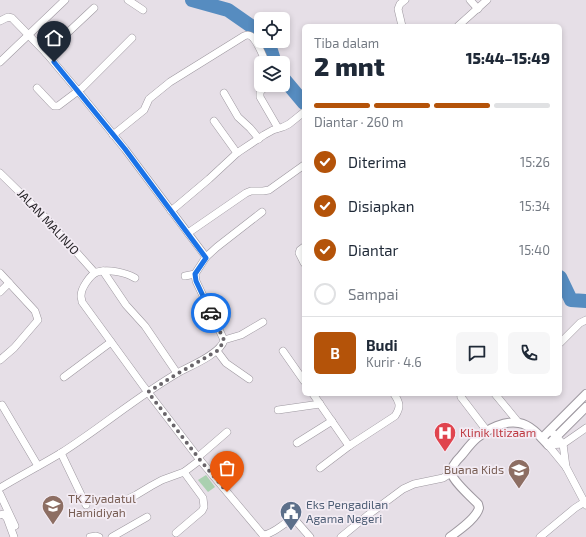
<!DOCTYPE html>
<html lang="id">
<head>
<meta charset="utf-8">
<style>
  body { margin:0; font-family:"Exo 2",sans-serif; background:#f6f6f7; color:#1f2937; height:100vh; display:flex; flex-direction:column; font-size:15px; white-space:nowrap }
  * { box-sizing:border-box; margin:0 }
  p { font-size:13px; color:#747a83 }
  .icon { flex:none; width:22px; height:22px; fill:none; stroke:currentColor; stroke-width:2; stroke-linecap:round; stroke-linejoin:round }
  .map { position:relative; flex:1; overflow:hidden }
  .side { position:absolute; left:302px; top:24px; width:260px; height:372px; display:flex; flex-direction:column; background:#fff; border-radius:6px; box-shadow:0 2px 6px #0003 }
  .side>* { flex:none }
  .controls { position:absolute; left:254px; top:12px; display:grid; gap:8px }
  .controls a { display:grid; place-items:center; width:36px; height:36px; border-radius:6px; background:#fff; box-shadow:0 2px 6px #0003; font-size:20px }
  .pin { position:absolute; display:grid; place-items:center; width:34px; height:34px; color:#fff; margin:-41px -17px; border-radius:50% 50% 50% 0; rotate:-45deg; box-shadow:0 0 4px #0007 }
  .pin .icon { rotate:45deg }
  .courier { position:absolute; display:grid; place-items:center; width:40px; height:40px; margin:-20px; border:3px solid #1a73e8; border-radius:50%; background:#fff; color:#222; box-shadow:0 1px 5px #0007 }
  .headline em { font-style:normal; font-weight:800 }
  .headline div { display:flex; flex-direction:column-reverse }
  .headline { display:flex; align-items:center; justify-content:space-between; height:68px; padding:0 12px }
  h1 { font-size:26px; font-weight:800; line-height:30px }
  .bar { display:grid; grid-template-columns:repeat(4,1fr); gap:6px 4px; align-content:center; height:48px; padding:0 12px }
  .bar i { height:5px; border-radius:3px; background:#e0e1e3 }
  .bar .selected { background:#b45309 }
  .bar p { grid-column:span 4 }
  .line { display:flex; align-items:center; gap:10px; padding:0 12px; border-top:1px solid #e0e1e3 }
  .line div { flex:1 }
  .round { display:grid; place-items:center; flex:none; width:42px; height:42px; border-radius:6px; background:#f6f6f7 }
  ol { padding:0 12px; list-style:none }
  li { display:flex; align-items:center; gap:12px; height:44px }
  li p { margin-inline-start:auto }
  li .icon { padding:4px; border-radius:50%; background:#b45309; color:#fff; stroke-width:4 }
  li:last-child { color:#747a83 }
  li i { width:22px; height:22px; border:2px solid #e0e1e3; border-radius:50% }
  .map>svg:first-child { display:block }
  .green { fill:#aad0b0 }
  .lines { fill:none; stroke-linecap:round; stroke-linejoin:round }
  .river { stroke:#568cc0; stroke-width:14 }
  .minor-casing { stroke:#9e98a0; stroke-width:8 }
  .tertiary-casing { stroke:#9e98a0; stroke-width:10 }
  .minor { stroke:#fff; stroke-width:7 }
  .tertiary { stroke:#fff; stroke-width:8 }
  .done { stroke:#69656a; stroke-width:4; stroke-dasharray:0 7.2 }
  .route { stroke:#1a73e8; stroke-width:5 }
  .labels { text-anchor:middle; stroke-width:3.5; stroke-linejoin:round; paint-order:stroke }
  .street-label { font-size:12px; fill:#252326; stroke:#f3ecf4 }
  .health-label { font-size:12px; fill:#be3a42; stroke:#f3ecf4; text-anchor:start }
  .education-label { font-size:12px; fill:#785e54; stroke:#f3ecf4; text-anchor:end }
  .service-label { font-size:12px; fill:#4e5e75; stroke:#f3ecf4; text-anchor:start }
</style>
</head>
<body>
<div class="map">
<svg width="586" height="537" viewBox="0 0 586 537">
  <rect width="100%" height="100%" fill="#e6dfe7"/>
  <polygon class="green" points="206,475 215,487 208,492 198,480"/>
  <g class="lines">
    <g class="river">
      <polyline points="192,0 228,10 261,33"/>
      <polyline points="268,41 275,63"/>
      <polyline points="283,78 304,103"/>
      <polyline points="560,277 571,300 586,301"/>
    </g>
    <g class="minor-casing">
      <g id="minor">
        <polyline points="128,0 143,10"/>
        <polyline points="470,0 478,9"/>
        <polyline points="0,21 8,17 12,18 46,53 78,91 125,149 206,257"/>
        <polyline points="402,26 398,9 400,4 405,0"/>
        <polyline points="458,26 487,0"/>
        <polyline points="46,53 94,8"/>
        <polyline points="0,62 65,0"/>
        <polyline points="267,85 260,92 260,97 278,128"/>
        <polyline points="37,88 52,104 54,106 58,106 82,88 132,38"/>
        <polyline points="224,93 238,117 250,128 259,139"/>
        <polyline points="214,121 237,153"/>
        <path d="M 113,135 L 144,110 L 149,99 L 170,82 L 244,36 C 247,35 248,34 251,36 C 257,40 263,56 266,63"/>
        <polyline points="0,173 45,217 95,273"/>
        <polyline points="171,211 209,179 237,153 264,135 273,130 283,127 289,124 304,112"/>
        <polyline points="188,233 246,193 251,191 263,191 269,190 304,165"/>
        <polyline points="304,247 300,250 299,253 304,263"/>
        <polyline points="103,271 126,305 145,326 177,373"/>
        <polyline points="0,273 35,311 38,320 14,348 0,360"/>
        <polyline points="185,276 195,274"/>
        <path d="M 135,278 C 125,272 108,269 97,272 C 90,275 81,288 81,296 C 81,298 82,300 82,302 L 144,387 L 200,460 L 263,535"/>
        <polyline points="0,292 9,283"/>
        <polyline points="224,340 241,335 263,322"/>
        <polyline points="560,343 580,323 586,320"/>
        <polyline points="217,351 226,363 249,379"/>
        <polyline points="283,351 304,381"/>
        <polyline points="64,377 111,342"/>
        <polyline points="313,394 349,446"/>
        <polyline points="495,394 518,422"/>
        <polyline points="461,397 487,431"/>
        <polyline points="2,405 38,466"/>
        <polyline points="278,410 320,404"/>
        <polyline points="550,430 563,444 566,467"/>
        <polyline points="297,443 332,421"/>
        <polyline points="548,445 566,467 586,505"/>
        <polyline points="548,445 563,444 586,428"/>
        <polyline points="61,453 86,505"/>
        <polyline points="198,457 227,432"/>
        <path d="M 320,468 L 349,446 L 395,416 C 401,407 400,403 394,394"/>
        <path d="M 0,488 C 20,476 41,465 61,453 C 102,427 139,395 181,371 C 193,365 221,353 224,340 L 196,281 L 195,274 L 206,257 L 217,247 L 262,212"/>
        <polyline points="0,494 15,526"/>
        <polyline points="128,499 136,495 151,486 162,480 184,472 200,460"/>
        <polyline points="0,515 3,514 7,518 14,537"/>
        <polyline points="176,533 196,516 202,511 204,507 203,498 184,472"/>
        <path d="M 263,535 C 274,534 282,524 291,520 L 296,521 L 310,537"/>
        <polyline points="90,537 96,536 99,537"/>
        <polyline points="112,537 147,517"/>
        <polyline points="341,537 368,515 403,489 414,484 443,478 451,473"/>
        <polyline points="540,537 575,508 586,501"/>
      </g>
    </g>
    <g class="tertiary-casing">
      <g id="tertiary">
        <polyline points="542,438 586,394"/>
        <path d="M 450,537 C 459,530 476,519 479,508 L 478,504 C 472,498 453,481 452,474 C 450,468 457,460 461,456 C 466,450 471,443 477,438 C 488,429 505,420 519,423 C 531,425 540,436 548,445 L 586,407"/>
      </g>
    </g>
    <use href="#minor" class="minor"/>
    <use href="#tertiary" class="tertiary"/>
  </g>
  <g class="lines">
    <polyline class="done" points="211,313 224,340 223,343 217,351 177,374 148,392 200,460 227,492"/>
    <polyline class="route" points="54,62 125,149 206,258 195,274 196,281 211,313"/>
  </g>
  <defs>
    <g id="hospital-pin" transform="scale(1.15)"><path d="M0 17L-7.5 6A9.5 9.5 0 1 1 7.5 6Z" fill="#e0444e" stroke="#f3ecf4"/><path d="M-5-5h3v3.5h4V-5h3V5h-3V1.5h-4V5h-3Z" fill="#fff"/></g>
    <g id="school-pin" transform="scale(1.15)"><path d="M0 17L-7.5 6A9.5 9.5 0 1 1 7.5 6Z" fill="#8d6e63" stroke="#f3ecf4"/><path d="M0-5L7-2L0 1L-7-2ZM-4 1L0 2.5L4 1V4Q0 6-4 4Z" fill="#fff"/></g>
    <g id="civic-pin" transform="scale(1.15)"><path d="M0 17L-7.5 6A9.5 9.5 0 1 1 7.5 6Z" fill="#5c6f8a" stroke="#f3ecf4"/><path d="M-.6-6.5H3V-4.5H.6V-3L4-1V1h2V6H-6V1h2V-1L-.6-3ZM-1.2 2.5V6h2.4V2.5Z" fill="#fff"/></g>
  </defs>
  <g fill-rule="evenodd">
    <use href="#hospital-pin" x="445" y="433"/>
    <use href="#school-pin" x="519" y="470"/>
    <use href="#school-pin" x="53" y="506"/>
    <use href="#civic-pin" x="291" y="512"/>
  </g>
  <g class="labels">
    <g class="street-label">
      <text transform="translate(48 222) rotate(47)" y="4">JALAN MALINJO</text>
    </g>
    <g class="health-label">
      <text x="460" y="437">Klinik Iltizaam</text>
    </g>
    <g class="education-label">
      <text x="504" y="474">Buana Kids</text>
      <text x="68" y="503" text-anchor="start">TK Ziyadatul<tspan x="68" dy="14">Hamidiyah</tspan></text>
    </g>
    <g class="service-label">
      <text x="306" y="509">Eks Pengadilan<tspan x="306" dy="14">Agama Negeri</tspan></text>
    </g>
  </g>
</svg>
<div class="controls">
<a><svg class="icon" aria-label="locate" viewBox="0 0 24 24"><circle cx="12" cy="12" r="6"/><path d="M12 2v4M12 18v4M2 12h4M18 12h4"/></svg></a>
<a><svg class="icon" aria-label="layers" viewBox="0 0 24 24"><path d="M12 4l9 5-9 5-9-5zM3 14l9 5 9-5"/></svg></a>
</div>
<div class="pin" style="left:227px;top:492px;background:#ea580c"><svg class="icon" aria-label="bag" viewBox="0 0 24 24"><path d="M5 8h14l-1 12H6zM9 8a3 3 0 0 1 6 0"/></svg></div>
<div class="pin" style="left:54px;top:62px;background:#1f2937"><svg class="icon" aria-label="home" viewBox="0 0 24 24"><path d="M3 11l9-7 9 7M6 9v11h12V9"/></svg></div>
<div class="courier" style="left:211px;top:313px"><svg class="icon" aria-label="car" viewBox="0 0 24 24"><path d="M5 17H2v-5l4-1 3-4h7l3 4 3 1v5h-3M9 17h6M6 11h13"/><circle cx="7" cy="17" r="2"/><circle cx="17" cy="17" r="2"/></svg></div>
<section class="side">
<div class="headline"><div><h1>2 mnt</h1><p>Tiba dalam</p></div><em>15:44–15:49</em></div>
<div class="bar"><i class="selected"></i><i class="selected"></i><i class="selected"></i><i></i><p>Diantar · 260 m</p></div>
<ol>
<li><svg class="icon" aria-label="check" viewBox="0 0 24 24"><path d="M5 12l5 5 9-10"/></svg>Diterima<p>15:26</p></li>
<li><svg class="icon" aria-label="check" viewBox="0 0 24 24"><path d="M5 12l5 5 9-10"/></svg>Disiapkan<p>15:34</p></li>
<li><svg class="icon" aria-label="check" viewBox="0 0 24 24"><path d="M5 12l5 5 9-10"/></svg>Diantar<p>15:40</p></li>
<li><i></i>Sampai</li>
</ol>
<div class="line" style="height:72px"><b class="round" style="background:#b45309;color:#fff">B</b><div><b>Budi</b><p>Kurir · 4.6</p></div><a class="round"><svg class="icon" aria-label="chat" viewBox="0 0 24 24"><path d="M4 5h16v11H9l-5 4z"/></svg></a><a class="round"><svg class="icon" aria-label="phone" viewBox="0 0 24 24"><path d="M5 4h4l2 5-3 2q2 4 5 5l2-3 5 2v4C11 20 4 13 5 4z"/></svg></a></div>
</section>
</div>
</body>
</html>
